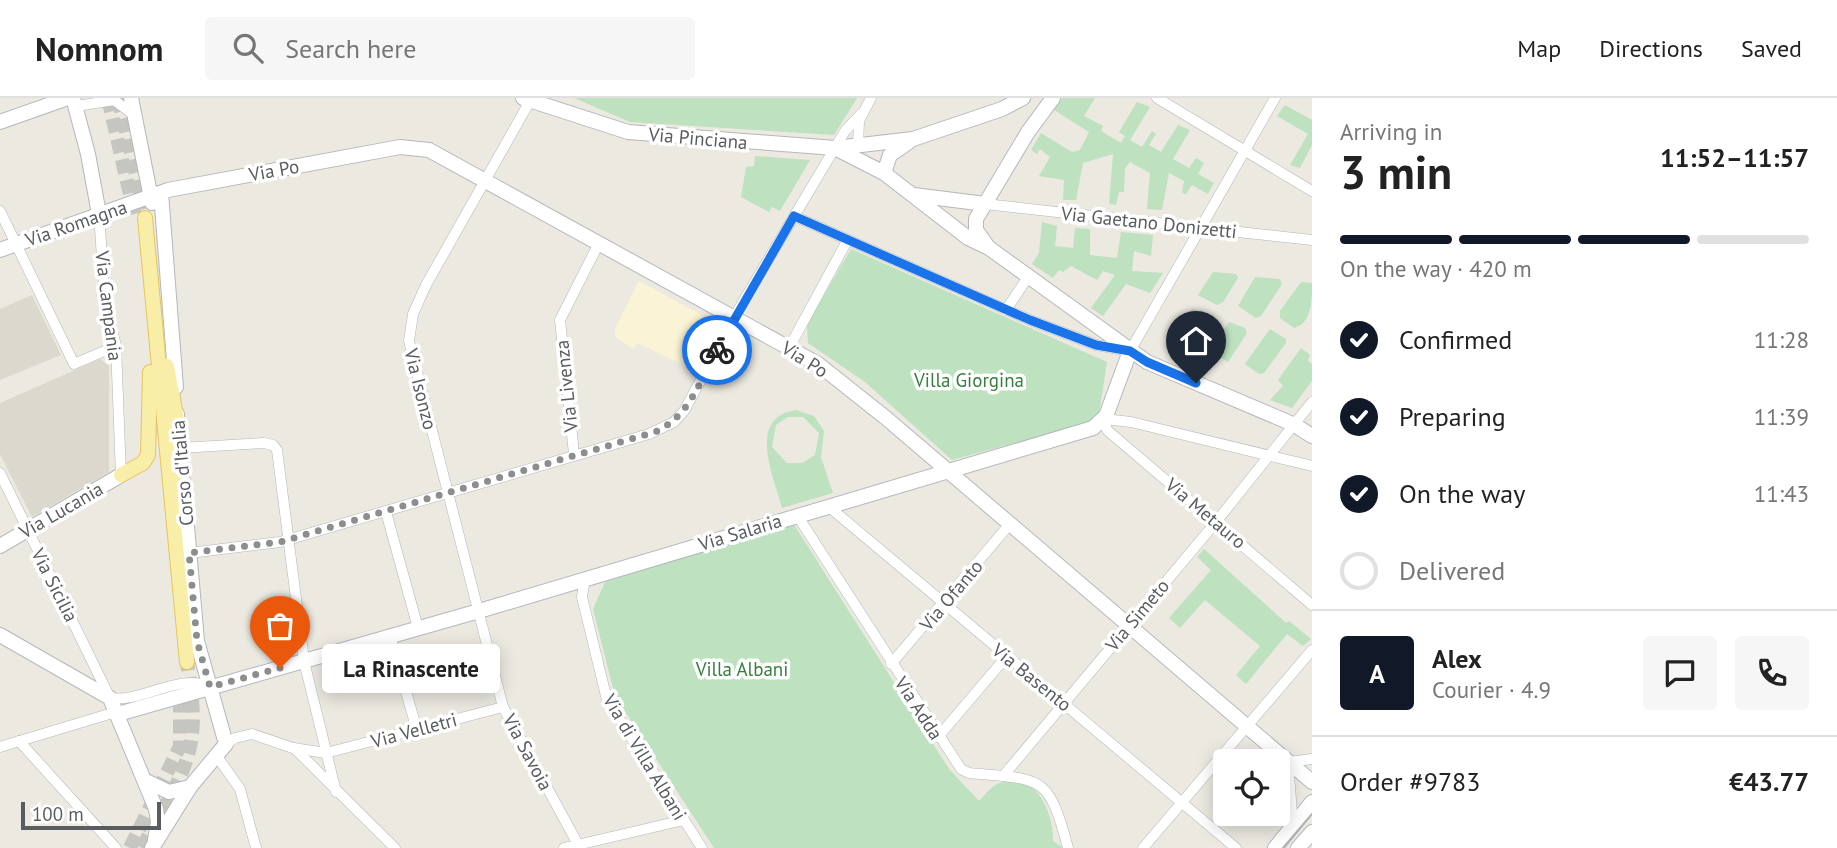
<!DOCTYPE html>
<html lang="en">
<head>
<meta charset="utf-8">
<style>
  body { margin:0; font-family:"PT Sans",sans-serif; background:#f6f6f6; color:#222; height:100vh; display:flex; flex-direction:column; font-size:26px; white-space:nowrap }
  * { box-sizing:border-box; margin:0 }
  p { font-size:23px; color:#767676 }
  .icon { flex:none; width:38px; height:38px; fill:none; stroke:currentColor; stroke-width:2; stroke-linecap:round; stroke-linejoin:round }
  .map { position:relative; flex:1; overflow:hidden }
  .side { display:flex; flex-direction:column; background:#fff; width:525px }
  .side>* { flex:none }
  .controls { position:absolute; left:1213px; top:651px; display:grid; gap:14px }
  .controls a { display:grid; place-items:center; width:77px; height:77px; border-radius:7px; background:#fff; box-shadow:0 4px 18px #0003; font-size:35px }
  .scale { position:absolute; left:21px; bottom:18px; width:140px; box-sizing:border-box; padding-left:7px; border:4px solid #595c60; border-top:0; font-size:19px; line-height:24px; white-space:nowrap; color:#595c60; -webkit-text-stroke:5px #fff; paint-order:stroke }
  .pin { position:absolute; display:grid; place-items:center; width:60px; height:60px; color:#fff; margin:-72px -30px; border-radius:50% 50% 50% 0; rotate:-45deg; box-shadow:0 0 7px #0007 }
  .pin .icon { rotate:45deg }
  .courier { position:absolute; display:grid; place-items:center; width:70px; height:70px; margin:-35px; border:5px solid #1a73e8; border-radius:50%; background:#fff; color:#222; box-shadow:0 2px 9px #0007 }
  .bubble { position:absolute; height:49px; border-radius:7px; background:#fff; box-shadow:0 4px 18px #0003; font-size:23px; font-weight:700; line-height:49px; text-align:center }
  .overview em { font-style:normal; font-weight:700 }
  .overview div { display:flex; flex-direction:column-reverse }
  .overview { display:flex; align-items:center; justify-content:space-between; height:119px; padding:0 28px }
  h1 { font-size:46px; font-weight:700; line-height:52px }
  .bar { display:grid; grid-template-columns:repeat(4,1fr); gap:10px 7px; align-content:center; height:84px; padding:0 28px }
  .bar i { height:9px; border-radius:5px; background:#e0e0e0 }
  .bar .active { background:#111827 }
  .bar p { grid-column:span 4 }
  .line { display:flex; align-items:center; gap:18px; padding:0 28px; border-top:2px solid #e0e0e0 }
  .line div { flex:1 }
  .round { display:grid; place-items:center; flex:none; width:74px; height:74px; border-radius:7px; background:#f6f6f6 }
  ol { padding:0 28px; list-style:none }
  li { display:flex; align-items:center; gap:21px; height:77px }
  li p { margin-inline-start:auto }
  li .icon { padding:7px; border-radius:50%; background:#111827; color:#fff; stroke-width:4 }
  li:last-child { color:#767676 }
  li i { width:38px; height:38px; border:4px solid #e0e0e0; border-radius:50% }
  header { display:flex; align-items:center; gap:42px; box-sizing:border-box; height:98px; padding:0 35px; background:#fff; border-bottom:2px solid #e0e0e0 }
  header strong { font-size:33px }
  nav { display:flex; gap:38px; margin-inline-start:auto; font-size:24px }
  .search { width:490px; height:63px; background:#f6f6f6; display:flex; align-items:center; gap:18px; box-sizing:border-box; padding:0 24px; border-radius:7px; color:#767676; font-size:26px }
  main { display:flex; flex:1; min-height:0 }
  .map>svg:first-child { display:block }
  .commercial { fill:#fbf3d5 }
  .education { fill:#dbd8ce }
  .green { fill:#bee1bf; fill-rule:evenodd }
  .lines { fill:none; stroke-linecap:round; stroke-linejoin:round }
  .primary-tunnel { stroke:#c6c6c0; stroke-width:14; stroke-dasharray:14 7; stroke-linecap:butt }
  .street-casing { stroke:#b3b6ba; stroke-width:11 }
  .secondary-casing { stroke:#b4b7bc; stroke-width:16 }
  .primary-casing { stroke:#e6c45e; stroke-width:16 }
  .street { stroke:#fff; stroke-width:10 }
  .secondary { stroke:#fff; stroke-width:14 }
  .primary { stroke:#f9eea7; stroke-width:14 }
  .tram { stroke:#b1b2b2; stroke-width:2 }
  .done { stroke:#8c8d8d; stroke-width:7; stroke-dasharray:0 12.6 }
  .route { stroke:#1a73e8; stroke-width:9 }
  .labels { text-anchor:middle; stroke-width:7; stroke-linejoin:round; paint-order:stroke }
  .street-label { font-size:19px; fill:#595c60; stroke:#fff }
  .park-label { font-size:19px; fill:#397e3f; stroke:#fff }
</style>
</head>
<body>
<header>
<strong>Nomnom</strong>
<div class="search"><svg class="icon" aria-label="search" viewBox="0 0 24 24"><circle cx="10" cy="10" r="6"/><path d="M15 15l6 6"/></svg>Search here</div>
<nav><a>Map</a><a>Directions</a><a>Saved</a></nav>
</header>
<main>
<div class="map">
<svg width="1312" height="750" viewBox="0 0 1312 750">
  <rect width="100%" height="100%" fill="#ebe9e0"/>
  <polygon class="commercial" points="639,183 722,228 698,274 637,245 633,251 615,239 615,231"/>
  <g class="education">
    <polygon points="32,197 61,257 0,282 0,211"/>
    <polygon points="100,261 109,268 109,374 32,419 0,356 0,305"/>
  </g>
  <g class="green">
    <polygon points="574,0 857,0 834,37 630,24"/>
    <polygon points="1062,0 1095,0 1084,18 1103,28 1101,33 1121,45 1125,38 1119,34 1137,4 1150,9 1130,42 1142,49 1152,33 1156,36 1149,47 1161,54 1178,27 1190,32 1173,61 1189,70 1196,60 1204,65 1198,76 1214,85 1208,96 1192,87 1186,96 1182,95 1184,83 1169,75 1162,112 1147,111 1150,75 1130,64 1125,70 1124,94 1119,94 1116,107 1109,106 1113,56 1083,65 1076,102 1063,102 1064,82 1039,78 1050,59 1040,51 1037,56 1031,52 1041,35 1072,54 1080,52 1089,34 1054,12"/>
    <polygon points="1285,7 1312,22 1312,47 1300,70 1290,67 1308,36 1277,18"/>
    <polygon points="755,58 810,62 780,113 772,109 769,114 741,99 746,69 754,68"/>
    <polygon points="1042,124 1057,128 1055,148 1073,150 1075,130 1090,131 1090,157 1117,160 1121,134 1153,137 1151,158 1134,153 1132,173 1163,175 1150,195 1126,186 1103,218 1091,210 1115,177 1103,173 1097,182 1071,168 1063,174 1059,172 1053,180 1032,166 1039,155"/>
    <polygon points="851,151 1107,264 1098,322 952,362 865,284 808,245 807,226"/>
    <polygon points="1213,174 1236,176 1238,180 1223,204 1217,207 1198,197"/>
    <polygon points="1255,179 1280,181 1282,186 1261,218 1256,220 1238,208"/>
    <path d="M 1301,184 L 1312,185 C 1312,202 1312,225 1294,230 L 1280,220 L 1280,213 Z"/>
    <polygon points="1193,211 1212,221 1195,249 1177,241 1176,237"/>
    <polygon points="1229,224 1245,230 1247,235 1228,264 1213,255 1211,251"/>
    <polygon points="1270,231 1286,241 1286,245 1264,275 1259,276 1245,266"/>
    <polygon points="1301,250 1310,257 1308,263 1312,266 1312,283 1292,310 1270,302 1283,288 1278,282"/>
    <path d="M 796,312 L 814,318 L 824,333 L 821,359 L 833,395 L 782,410 C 774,379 746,319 796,312 ZM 788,319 L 803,319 L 819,335 L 815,357 L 802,365 L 787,365 L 772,349 L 776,327 Z"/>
    <path d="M 793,425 L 949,671 L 979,703 C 985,697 992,687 1000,685 C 1036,671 1054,716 1053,743 L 1063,750 L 714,750 L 615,598 L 593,511 L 605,484 Z"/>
    <polygon points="1204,451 1286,525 1289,523 1311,541 1303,548 1287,536 1246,586 1236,577 1260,548 1205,502 1180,530 1169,520 1211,472 1197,459"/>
  </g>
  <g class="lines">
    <g class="primary-tunnel">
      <polyline points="108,0 136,123"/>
      <polyline points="118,0 144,111"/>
      <polyline points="130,750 180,648 180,587"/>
      <path d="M 142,750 C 160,715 189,675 192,635 C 195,612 190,587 187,564"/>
    </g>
    <g class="street-casing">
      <g id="street">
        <polyline points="1157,0 1312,93"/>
        <polyline points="537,3 530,3 426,187 413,216 409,243 503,609 580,750"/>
        <polyline points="77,8 114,2 134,17"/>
        <polyline points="858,48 859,23 871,0"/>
        <polyline points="985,106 1312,142"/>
        <polyline points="0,113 74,266 116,248"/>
        <polyline points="99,116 105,203 116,248 121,377"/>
        <polyline points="794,118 1030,222 1096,247 1130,253 1275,0"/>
        <polyline points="1006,212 1028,179"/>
        <polyline points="789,250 847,143"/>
        <polyline points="180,350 264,345 273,347 277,352 304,563 336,694"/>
        <polyline points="574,356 560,222 599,145"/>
        <polyline points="1312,368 1131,324 1104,321 1107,332 1312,507"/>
        <path d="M 0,375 L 110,600 C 143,605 180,574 210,589"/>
        <polyline points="828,408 1236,750"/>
        <polyline points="386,414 418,530"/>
        <path d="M 797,417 L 961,671 L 969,675 C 1041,682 1048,674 1068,750"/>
        <polyline points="189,455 280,444 649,336 674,324 684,313 740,209 845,33 862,15"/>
        <polyline points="585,481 582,499 607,602 702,750"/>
        <polyline points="390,538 417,632"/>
        <polyline points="891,566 1009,427"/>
        <polyline points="938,639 1007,558"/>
        <polyline points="19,643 116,750"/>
        <polyline points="226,646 235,640 252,636 293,650 326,655 503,609"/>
        <polyline points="0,649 119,613"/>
        <polyline points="294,650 395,750"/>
        <polyline points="216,657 240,691 256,750"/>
        <polyline points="1004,677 1216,424 1312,304"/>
        <polyline points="1293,728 1288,664 1312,661"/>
        <polyline points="564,750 684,722"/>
        <polyline points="1143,750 1312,552"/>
      </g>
    </g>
    <g class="secondary-casing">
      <g id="secondary">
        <polyline points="73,0 88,56 99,116"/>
        <polyline points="131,0 152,105"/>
        <polyline points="523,0 628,34 835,50 913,41 1002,11 1023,0"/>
        <polyline points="0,24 68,0"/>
        <polyline points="835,50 884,75 968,140 989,150 1147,264 1295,327 1312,338"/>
        <polyline points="884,75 890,57 909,44"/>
        <polyline points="161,95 176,289"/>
        <polyline points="914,97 985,106"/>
        <polyline points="988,149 976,132 976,121 1028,34 1053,0"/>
        <polyline points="0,152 168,92 400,49 429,52 818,266 886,320 1312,684"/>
        <polyline points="177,316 181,362"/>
        <polyline points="0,448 121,377"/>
        <polyline points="0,537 110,600 156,711 158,724 155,742"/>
        <polyline points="118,616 479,513 1093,330 1106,318 1130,253"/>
        <polyline points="144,682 169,694 190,689"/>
        <polyline points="152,750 190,689 226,646 197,543 183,382"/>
        <polyline points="1275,750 1312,704"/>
        <polyline points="1298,750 1312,734"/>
      </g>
    </g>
    <g class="primary-casing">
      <g id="primary">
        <polyline points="145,120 187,564"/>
        <polyline points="167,268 178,328"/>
        <polyline points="121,377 143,365 148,357 150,274"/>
        <polyline points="178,401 180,350"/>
      </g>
    </g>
    <use href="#street" class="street"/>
    <use href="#secondary" class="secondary"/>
    <use href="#primary" class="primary"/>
    <polyline class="tram" points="1283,750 1312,716"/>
  </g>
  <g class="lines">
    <path class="done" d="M 280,570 L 210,589 L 197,543 L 189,455 L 280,444 L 655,334 C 689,319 700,283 717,252"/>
    <polyline class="route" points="717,252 794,118 1030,222 1096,247 1130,253 1147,264 1196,285"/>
  </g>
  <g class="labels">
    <g class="street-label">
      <text transform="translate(698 40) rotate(5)" y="7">Via Pinciana</text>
      <text transform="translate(274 72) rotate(-10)" y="7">Via Po</text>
      <text transform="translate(1149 124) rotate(6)" y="7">Via Gaetano Donizetti</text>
      <text transform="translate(76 125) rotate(-19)" y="7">Via Romagna</text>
      <text transform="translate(109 208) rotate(83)" y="7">Via Campania</text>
      <text transform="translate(805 261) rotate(32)" y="7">Via Po</text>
      <text transform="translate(566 288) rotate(-96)" y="7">Via Livenza</text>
      <text transform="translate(421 291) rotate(76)" y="7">Via Isonzo</text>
      <text transform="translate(182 375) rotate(-95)" y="7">Corso d'Italia</text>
      <text transform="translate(61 412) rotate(-30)" y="7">Via Lucania</text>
      <text transform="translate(1206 415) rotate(40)" y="7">Via Metauro</text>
      <text transform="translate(740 434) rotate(-17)" y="7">Via Salaria</text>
      <text transform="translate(55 487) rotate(63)" y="7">Via Sicilia</text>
      <text transform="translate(951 497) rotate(-50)" y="7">Via Ofanto</text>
      <text transform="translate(1137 517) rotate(-50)" y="7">Via Simeto</text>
      <text transform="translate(1032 579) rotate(39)" y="7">Via Basento</text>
      <text transform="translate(919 610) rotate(57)" y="7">Via Adda</text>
      <text transform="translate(414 632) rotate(-15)" y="7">Via Velletri</text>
      <text transform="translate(528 654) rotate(62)" y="7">Via Savoia</text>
      <text transform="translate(645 659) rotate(59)" y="7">Via di Villa Albani</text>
    </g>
    <g class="park-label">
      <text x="969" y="289">Villa Giorgina</text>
      <text x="742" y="578">Villa Albani</text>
    </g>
  </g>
</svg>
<div class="controls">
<a><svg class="icon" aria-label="locate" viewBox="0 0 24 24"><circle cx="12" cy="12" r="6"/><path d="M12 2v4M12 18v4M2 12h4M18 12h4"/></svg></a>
</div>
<div class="scale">100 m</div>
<div class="pin" style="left:280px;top:570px;background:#ea580c"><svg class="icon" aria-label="bag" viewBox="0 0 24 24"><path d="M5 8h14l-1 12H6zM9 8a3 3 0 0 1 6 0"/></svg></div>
<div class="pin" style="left:1196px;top:285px;background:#1f2937"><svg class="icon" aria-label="home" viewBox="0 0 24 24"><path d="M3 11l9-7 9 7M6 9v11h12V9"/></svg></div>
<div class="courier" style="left:717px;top:252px"><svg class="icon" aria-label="bike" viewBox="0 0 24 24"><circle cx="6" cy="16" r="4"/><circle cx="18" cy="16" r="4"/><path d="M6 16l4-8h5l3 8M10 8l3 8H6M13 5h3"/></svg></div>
<div class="bubble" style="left:322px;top:546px;width:178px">La Rinascente</div>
</div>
<section class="side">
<div class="overview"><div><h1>3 min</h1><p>Arriving in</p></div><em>11:52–11:57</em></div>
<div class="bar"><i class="active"></i><i class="active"></i><i class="active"></i><i></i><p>On the way · 420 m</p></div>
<ol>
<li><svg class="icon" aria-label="check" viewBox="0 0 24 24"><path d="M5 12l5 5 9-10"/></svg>Confirmed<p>11:28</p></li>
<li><svg class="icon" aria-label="check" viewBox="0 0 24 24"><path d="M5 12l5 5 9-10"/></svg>Preparing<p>11:39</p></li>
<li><svg class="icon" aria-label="check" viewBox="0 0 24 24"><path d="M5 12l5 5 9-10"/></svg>On the way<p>11:43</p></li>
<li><i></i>Delivered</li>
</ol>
<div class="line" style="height:126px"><b class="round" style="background:#111827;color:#fff">A</b><div><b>Alex</b><p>Courier · 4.9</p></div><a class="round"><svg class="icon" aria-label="chat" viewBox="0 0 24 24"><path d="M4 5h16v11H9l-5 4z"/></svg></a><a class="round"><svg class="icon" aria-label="phone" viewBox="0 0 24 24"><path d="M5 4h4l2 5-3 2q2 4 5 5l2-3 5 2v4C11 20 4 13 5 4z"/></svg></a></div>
<div class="line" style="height:91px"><div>Order #9783</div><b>€43.77</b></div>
</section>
</main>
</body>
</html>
